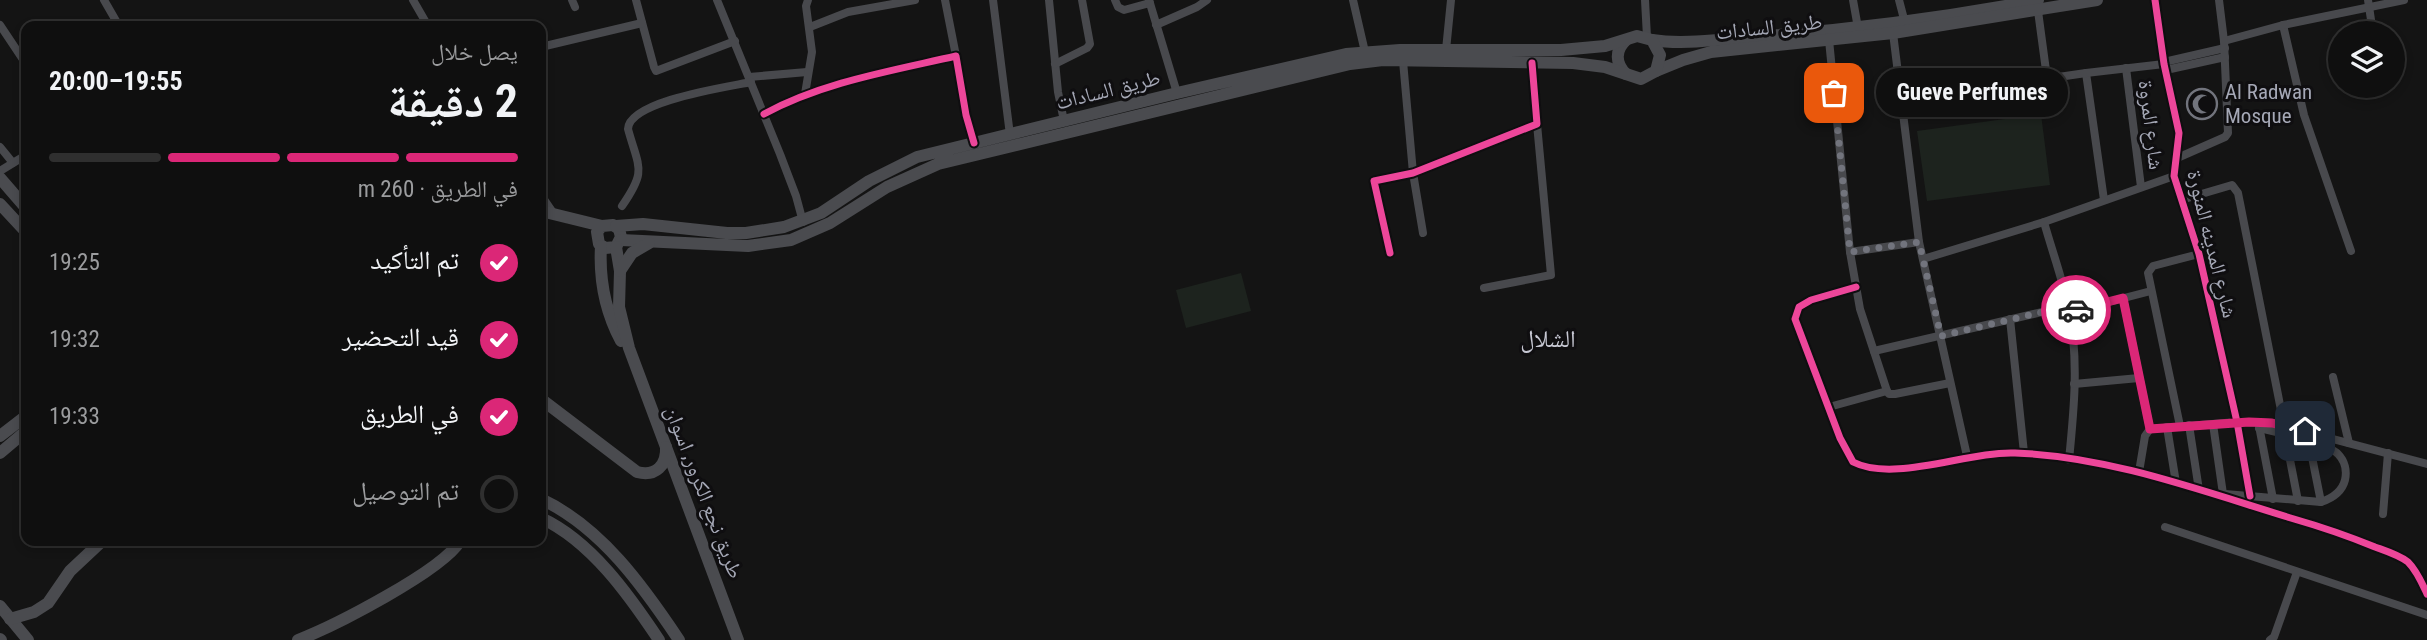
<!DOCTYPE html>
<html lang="ar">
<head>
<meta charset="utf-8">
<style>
  body { margin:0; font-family:"Roboto Condensed","Noto Naskh Arabic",sans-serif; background:#1d1d1d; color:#f1f3f6; direction:rtl; height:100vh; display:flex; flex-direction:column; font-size:26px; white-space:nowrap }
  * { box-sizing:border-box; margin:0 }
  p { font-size:23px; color:#9b9c9e }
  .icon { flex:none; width:38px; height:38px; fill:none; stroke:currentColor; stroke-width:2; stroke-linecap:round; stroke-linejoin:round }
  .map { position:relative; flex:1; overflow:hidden; direction:ltr }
  .details { position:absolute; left:21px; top:21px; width:525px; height:525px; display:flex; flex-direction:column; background:#0f0f0f; border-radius:14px; box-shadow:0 4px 10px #0003,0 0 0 2px #2f2f2f; direction:rtl }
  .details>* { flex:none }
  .fabs { position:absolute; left:2328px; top:21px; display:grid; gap:14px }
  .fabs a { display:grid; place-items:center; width:77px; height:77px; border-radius:50%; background:#0f0f0f; box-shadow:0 4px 10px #0003,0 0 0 2px #2f2f2f; font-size:35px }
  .pin { position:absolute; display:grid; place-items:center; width:60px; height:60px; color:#fff; margin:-30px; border-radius:14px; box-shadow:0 4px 10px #0006 }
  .courier { position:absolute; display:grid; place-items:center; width:70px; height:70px; margin:-35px; border:5px solid #db2777; border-radius:50%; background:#fff; color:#222; box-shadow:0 2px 9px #0007 }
  .bubble { position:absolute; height:49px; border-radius:24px; background:#0f0f0f; box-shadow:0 4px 10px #0003,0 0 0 2px #2f2f2f; font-size:23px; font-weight:700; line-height:49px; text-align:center; direction:rtl }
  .headline em { font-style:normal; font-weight:700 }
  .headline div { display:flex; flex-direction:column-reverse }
  .headline { display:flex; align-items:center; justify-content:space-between; height:119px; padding:0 28px }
  h1 { font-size:46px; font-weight:700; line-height:52px }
  .bar { display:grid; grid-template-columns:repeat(4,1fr); gap:10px 7px; align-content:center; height:84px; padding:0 28px }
  .bar i { height:9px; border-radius:5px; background:#2f2f2f }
  .bar .current { background:#db2777 }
  .bar p { grid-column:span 4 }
  ol { padding:0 28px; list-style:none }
  li { display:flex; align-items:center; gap:21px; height:77px }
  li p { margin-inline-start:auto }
  li .icon { padding:7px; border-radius:50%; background:#db2777; color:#fff; stroke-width:4 }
  li:last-child { color:#9b9c9e }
  li i { width:38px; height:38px; border:4px solid #2f2f2f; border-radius:50% }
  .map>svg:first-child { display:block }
  .green { fill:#1d231e }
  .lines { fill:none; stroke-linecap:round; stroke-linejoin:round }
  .street { stroke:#48494d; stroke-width:8 }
  .primary { stroke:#4a4b4f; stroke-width:12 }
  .cycleway-casing { stroke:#0f0e10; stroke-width:11 }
  .cycleway { stroke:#ed469a; stroke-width:7 }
  .done { stroke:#72747d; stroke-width:7; stroke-dasharray:0 12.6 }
  .route { stroke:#db2777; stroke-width:9 }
  .labels { text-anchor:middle; stroke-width:6; stroke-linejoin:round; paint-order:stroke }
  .street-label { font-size:21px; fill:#a5a8b6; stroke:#0f0e10 }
  .poi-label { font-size:21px; fill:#a5a8b6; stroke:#0f0e10; text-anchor:start }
  .quarter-label { font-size:24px; fill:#c6c7d2; stroke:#0f0e10 }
</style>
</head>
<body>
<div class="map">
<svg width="2427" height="640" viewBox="0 0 2427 640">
  <rect width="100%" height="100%" fill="#141414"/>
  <g class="green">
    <polygon points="2041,114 2050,185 1927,201 1917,131"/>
    <polygon points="1241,273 1251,311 1186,328 1176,290"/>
  </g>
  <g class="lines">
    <g class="street">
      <polyline points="104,0 119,26"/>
      <polyline points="413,0 428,26"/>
      <polyline points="572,0 575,7"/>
      <polyline points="636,0 654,67 656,71 735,41"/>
      <polyline points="717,0 780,154 796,196 803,222"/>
      <polyline points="945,0 956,56"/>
      <polyline points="993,0 1010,135"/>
      <polyline points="1049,0 1058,92 1064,121"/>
      <polyline points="1115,0 1118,7 1124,10 1150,3"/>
      <polyline points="1149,0 1177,93"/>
      <polyline points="1353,0 1365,52"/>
      <polyline points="1645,0 1647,37"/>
      <polyline points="1853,0 1858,28"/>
      <polyline points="1899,0 1905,23"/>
      <polyline points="2155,0 2164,64 2179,133 2174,176 2199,254 2237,422 2250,496"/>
      <polyline points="2368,0 2373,33"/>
      <polyline points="2038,11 2047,78"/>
      <polyline points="0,25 26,64"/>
      <polyline points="1156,25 1197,7 1207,0"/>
      <polyline points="2283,25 2304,115 2351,251"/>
      <polyline points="810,27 848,12 915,0"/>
      <polyline points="1893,33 1919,242 1967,456"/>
      <polyline points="1829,40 1850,252 1860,309 1887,391 1889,394 1895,394 1950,383"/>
      <polyline points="2224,41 2283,25 2404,0"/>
      <polyline points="541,47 642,23"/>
      <polyline points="1446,50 1451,0"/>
      <polyline points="1403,61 1413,173 1423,233"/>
      <polyline points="2164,62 2225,48"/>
      <polyline points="1055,64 1087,48 1090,44 1082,0"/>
      <polyline points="2126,68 2141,187"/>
      <polyline points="2166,70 2225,57"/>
      <polyline points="2086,73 2104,200"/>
      <polyline points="749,77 807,72"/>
      <polyline points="805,94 812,52 806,6 808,0"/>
      <polyline points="1900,100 2086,73 2164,64"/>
      <path d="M 764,114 C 823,82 891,71 956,56 L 966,115 L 974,143"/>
      <polyline points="0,147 13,163"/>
      <polyline points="2175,159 2225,137 2228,133 2224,41 2219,0"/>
      <polyline points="0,171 26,155"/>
      <polyline points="541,195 554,214"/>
      <polyline points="2181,200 2232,185 2238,193 2284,425"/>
      <path d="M 622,206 C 647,170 639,169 628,129 C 629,101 727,87 751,82"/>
      <path d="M 2044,222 C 2052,251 2063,280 2069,310 C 2079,359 2074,410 2069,460"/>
      <polyline points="1850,252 1919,242"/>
      <polyline points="1390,253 1374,181 1413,173 1537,124 1532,63"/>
      <polyline points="1923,259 2044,222 2174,176"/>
      <path d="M 1856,287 L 1811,300 L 1799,307 L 1795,319 L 1840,438 L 1853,462 C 1894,483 1968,451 2015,453 C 2109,456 2205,492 2294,519 C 2322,527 2348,536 2375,547 C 2386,551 2399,555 2408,562 C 2417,571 2422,583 2427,594"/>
      <polyline points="1484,288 1551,275 1537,124"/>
      <polyline points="2123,298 2150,429"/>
      <polyline points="2070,312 2151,291"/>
      <polyline points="2010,319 2024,453"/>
      <polyline points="1874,351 2068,306"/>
      <polyline points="2333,377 2349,443"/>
      <polyline points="2074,384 2139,378"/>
      <polyline points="1829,407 1887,391"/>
      <polyline points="2213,424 2223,494"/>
      <polyline points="2189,425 2199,490"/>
      <polyline points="2180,426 2148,273 2153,266 2199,254"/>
      <polyline points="2259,426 2273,499"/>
      <polyline points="2167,427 2176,483"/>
      <polyline points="2285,434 2298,501"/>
      <polyline points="2309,442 2321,502"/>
      <polyline points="2139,472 2145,436 2150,429 2237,422 2272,423 2427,464"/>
      <path d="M 2225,494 L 2321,502 C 2333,498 2342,492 2345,480 C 2347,471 2345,461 2338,454 C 2328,443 2276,432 2259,428"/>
      <polyline points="2383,514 2388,453"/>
      <polyline points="2165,527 2427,615"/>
      <polyline points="2270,640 2274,637 2297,572"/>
    </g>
    <g class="primary">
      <path d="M 1652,40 C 1685,45 1720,39 1753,37 C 1849,30 1944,18 2038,0"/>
      <polyline points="1656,71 1683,60 1711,52 1893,33 2097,0"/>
      <path d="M 1626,74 C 1615,63 1615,50 1626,40"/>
      <polyline points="0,178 26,208"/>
      <polyline points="0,204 26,232"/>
      <polyline points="541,211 602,226 613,225 619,229 621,237 616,247 605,248 599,244 597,232 602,226"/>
      <polyline points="616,226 643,224 727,233 746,233 784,227 821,213 869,181 917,157 1177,93 1346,54 1400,50 1561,50 1605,46 1637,36 1652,40 1660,55 1656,71 1641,79 1605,67 1573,63 1383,60 1350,64 938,164 887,187 830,223 791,240 748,246 621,240"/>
      <path d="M 601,246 C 599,280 605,311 621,341"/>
      <polyline points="616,247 620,271 619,307 629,348 738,640"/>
      <polyline points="620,271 632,253 649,243"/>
      <path d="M 541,399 L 637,472 C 656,477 667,465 666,447"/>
      <polyline points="0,436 26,416"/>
      <polyline points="0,453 26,431"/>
      <path d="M 541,499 C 601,527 643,586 679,640"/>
      <path d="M 541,518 C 591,541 629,595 659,640"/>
      <polyline points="0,606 28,640"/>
      <polyline points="10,619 34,612 48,603 70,571 102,541"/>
      <polyline points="0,639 1,640"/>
      <path d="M 298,640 C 334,626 442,571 460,541"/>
    </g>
    <g class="cycleway-casing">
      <g id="cycleway">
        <polyline points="2155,0 2164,64 2179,133 2174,176 2199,254 2237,422 2250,496"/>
        <path d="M 764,114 C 823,82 891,71 956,56 L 966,115 L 974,143"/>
        <polyline points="1390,253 1374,181 1413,173 1537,124 1532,63"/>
        <path d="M 1856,287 L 1811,300 L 1799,307 L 1795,319 L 1840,438 L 1853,462 C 1894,483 1968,451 2015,453 C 2109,456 2205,492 2294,519 C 2322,527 2348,536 2375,547 C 2386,551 2399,555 2408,562 C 2417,571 2422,583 2427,594"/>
      </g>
    </g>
    <use href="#cycleway" class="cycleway"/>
  </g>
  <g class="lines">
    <polyline class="done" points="1834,93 1850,252 1919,242 1941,336 2068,306 2070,312 2076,310"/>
    <polyline class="route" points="2076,310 2123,298 2150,429 2249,422 2272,423 2305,431"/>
  </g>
  <defs>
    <g id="mosque-ring" transform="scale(1.575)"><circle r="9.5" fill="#0f0e10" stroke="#72747d" stroke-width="1.5"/><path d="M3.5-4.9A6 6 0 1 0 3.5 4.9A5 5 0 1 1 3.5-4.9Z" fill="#72747d"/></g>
  </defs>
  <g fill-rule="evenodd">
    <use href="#mosque-ring" x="2202" y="104"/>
  </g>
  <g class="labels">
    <g class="street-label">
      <text transform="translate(1769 27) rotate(-6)" y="7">طريق السادات</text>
      <text transform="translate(1108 90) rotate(-14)" y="7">طريق السادات</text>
      <text transform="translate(2151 125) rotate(83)" y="7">شارع المروة</text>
      <text transform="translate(2212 244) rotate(76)" y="7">شارع المدينه المنورة</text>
      <text transform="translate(704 492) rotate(69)" y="7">طريق نجع الكرور, اسوان</text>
    </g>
    <g class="poi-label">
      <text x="2225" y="99">Al Radwan<tspan x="2225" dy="24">Mosque</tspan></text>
    </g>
    <g class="quarter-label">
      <text x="1548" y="347">الشلال</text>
    </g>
  </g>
</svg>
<div class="fabs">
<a><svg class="icon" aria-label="layers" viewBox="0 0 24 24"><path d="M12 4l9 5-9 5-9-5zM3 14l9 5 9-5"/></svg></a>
</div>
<div class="pin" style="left:1834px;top:93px;background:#ea580c"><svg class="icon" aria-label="bag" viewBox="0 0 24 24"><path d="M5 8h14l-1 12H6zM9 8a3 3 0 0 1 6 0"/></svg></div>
<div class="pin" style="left:2305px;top:431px;background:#1f2937"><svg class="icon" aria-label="home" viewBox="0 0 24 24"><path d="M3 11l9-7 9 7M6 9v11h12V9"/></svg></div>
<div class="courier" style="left:2076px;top:310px"><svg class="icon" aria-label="car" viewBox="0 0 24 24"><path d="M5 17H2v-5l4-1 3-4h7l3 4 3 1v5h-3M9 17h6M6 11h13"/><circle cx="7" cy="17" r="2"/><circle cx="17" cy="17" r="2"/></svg></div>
<div class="bubble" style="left:1876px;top:68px;width:192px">Gueve Perfumes</div>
<section class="details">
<div class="headline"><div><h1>2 دقيقة</h1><p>يصل خلال</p></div><em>19:55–20:00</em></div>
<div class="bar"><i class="current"></i><i class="current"></i><i class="current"></i><i></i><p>في الطريق · 260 m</p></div>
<ol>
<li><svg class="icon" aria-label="check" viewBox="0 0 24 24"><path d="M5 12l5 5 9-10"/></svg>تم التأكيد<p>19:25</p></li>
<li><svg class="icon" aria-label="check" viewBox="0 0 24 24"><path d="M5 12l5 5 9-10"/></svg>قيد التحضير<p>19:32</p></li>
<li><svg class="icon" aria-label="check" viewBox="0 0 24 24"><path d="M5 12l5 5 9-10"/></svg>في الطريق<p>19:33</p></li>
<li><i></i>تم التوصيل</li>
</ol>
</section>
</div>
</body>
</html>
